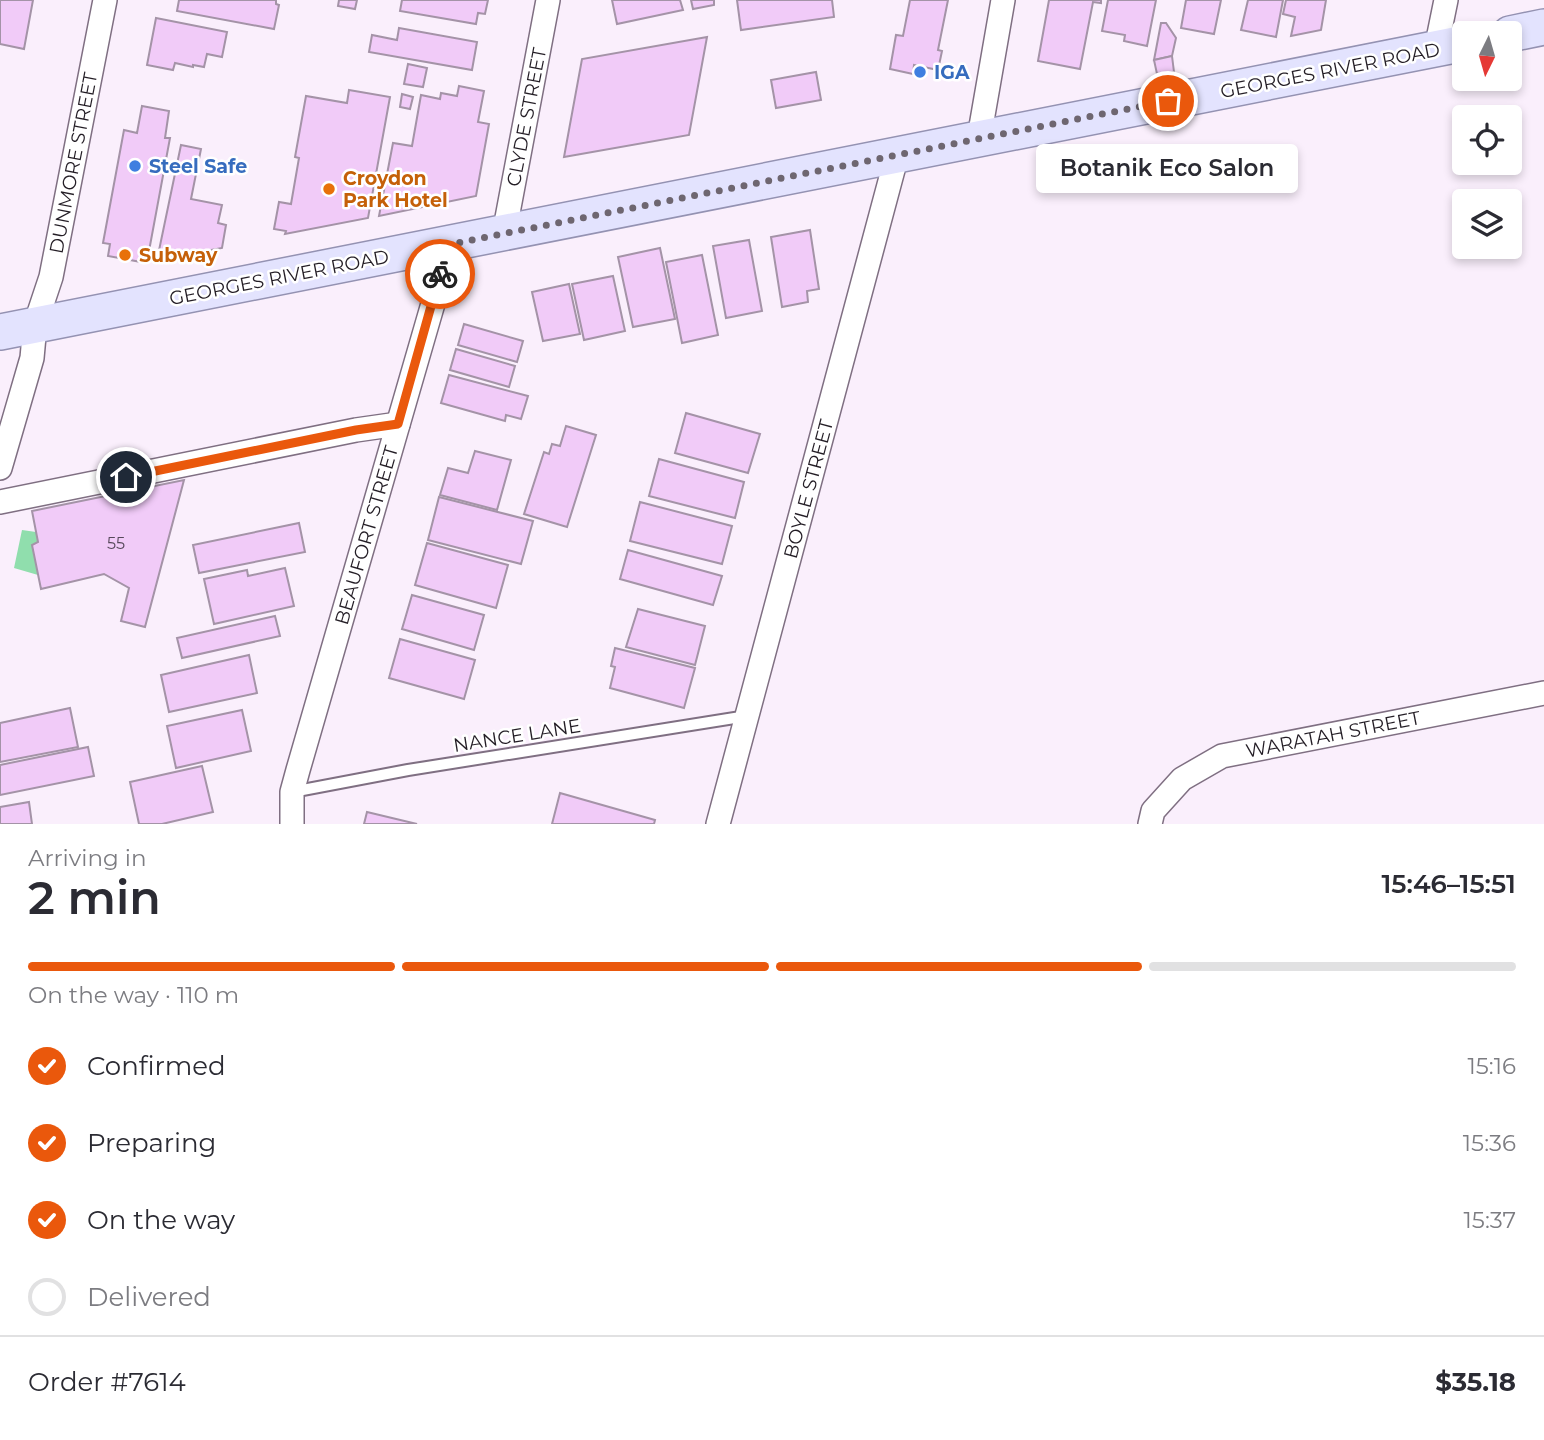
<!DOCTYPE html>
<html lang="en">
<head>
<meta charset="utf-8">
<style>
  body { margin:0; font-family:Montserrat,sans-serif; background:#f7f7f7; color:#2b2b33; height:100vh; display:flex; flex-direction:column; font-size:26px; white-space:nowrap }
  * { box-sizing:border-box; margin:0 }
  p { font-size:23px; color:#7c7c81 }
  .icon { flex:none; width:38px; height:38px; fill:none; stroke:currentColor; stroke-width:2; stroke-linecap:round; stroke-linejoin:round }
  .map { position:relative; height:824px; overflow:hidden }
  .details { display:flex; flex-direction:column; background:#fff; flex:1 }
  .details>* { flex:none }
  .needle { width:46px; rotate:185deg }
  .tools { position:absolute; left:1452px; top:21px; display:grid; gap:14px }
  .tools a { display:grid; place-items:center; width:70px; height:70px; border-radius:7px; background:#fff; box-shadow:0 4px 10px #0003; font-size:35px }
  .pin { position:absolute; display:grid; place-items:center; width:60px; height:60px; color:#fff; margin:-30px; border:4px solid #fff; border-radius:50%; box-shadow:0 2px 7px #0007 }
  .courier { position:absolute; display:grid; place-items:center; width:70px; height:70px; margin:-35px; border:5px solid #ea580c; border-radius:50%; background:#fff; color:#222; box-shadow:0 2px 9px #0007 }
  .bubble { position:absolute; height:49px; border-radius:7px; background:#fff; box-shadow:0 4px 10px #0003; font-size:23px; font-weight:600; line-height:49px; text-align:center }
  .summary em { font-style:normal; font-weight:600 }
  .summary div { display:flex; flex-direction:column-reverse }
  .summary { display:flex; align-items:center; justify-content:space-between; height:119px; padding:0 28px }
  h1 { font-size:46px; font-weight:600; line-height:52px }
  .bar { display:grid; grid-template-columns:repeat(4,1fr); gap:10px 7px; align-content:center; height:84px; padding:0 28px }
  .bar i { height:9px; border-radius:5px; background:#e1e1e2 }
  .bar .current { background:#ea580c }
  .bar p { grid-column:span 4 }
  .line { display:flex; align-items:center; gap:18px; padding:0 28px; border-top:2px solid #e1e1e2 }
  .line div { flex:1 }
  ol { padding:0 28px; list-style:none }
  li { display:flex; align-items:center; gap:21px; height:77px }
  li p { margin-inline-start:auto }
  li .icon { padding:7px; border-radius:50%; background:#ea580c; color:#fff; stroke-width:4 }
  li:last-child { color:#7c7c81 }
  li i { width:38px; height:38px; border:4px solid #e1e1e2; border-radius:50% }
  .map>svg:first-child { display:block }
  .green { fill:#90dead }
  .building { fill:#f1cbf8; stroke:#a493a7; stroke-width:2 }
  .lines { fill:none; stroke-linecap:round; stroke-linejoin:round }
  .service-casing { stroke:#7f6f82; stroke-width:14 }
  .minor-casing { stroke:#7f6f82; stroke-width:26 }
  .primary-casing { stroke:#9492b2; stroke-width:38 }
  .service { stroke:#fff; stroke-width:10 }
  .minor { stroke:#fff; stroke-width:23 }
  .primary { stroke:#e3e3fe; stroke-width:35 }
  .done { stroke:#6e6670; stroke-width:7; stroke-dasharray:0 12.6 }
  .route { stroke:#ea580c; stroke-width:9 }
  .shop-dot { fill:#3f7fe0; stroke:#fff; stroke-width:2.5 }
  .food-dot { fill:#e8710a; stroke:#fff; stroke-width:2.5 }
  .labels { text-anchor:middle; stroke-width:5; stroke-linejoin:round; paint-order:stroke }
  .number-label { font-size:16px; fill:#56485a }
  .street-label { font-size:19px; fill:#231d25; stroke:#fff }
  .shop-label { font-size:19px; font-weight:bold; fill:#366cbe; stroke:#fff; text-anchor:start }
  .food-label { font-size:19px; font-weight:bold; fill:#c56008; stroke:#fff; text-anchor:start }
</style>
</head>
<body>
<div class="map">
<svg width="1544" height="824" viewBox="0 0 1544 824">
  <rect width="100%" height="100%" fill="#faeffc"/>
  <polygon class="green" points="22,530 36,532 38,542 32,546 38,575 14,568"/>
  <g class="building">
    <polygon points="0,0 33,0 24,49 0,44"/>
    <polygon points="179,0 276,0 276,4 279,5 274,29 177,11"/>
    <polygon points="339,0 357,0 355,9 338,6"/>
    <polygon points="402,0 488,0 485,14 478,13 476,24 400,11"/>
    <polygon points="612,0 680,0 683,10 617,24"/>
    <polygon points="691,0 714,0 714,5 693,9"/>
    <polygon points="737,0 832,0 834,17 741,30"/>
    <polygon points="910,0 948,0 938,50 942,51 938,70 914,65 913,74 890,69 896,35 903,36"/>
    <polygon points="1049,0 1101,0 1101,3 1093,2 1080,69 1038,61"/>
    <polygon points="1108,0 1156,0 1147,46 1124,41 1125,35 1102,31"/>
    <polygon points="1186,0 1221,0 1214,34 1181,28"/>
    <polygon points="1248,0 1283,0 1276,37 1241,30"/>
    <polygon points="1286,0 1326,0 1321,30 1291,36 1295,17 1283,14"/>
    <polygon points="156,18 227,32 222,57 207,54 204,67 193,65 193,67 175,63 173,70 147,65"/>
    <polygon points="1161,23 1166,23 1176,38 1172,56 1154,60"/>
    <polygon points="399,28 477,42 472,70 369,52 372,35 397,40"/>
    <polygon points="707,37 689,135 564,157 582,59"/>
    <polygon points="1172,56 1174,72 1157,74 1154,60"/>
    <polygon points="408,64 427,68 423,87 404,84"/>
    <polygon points="816,72 821,100 776,108 771,80"/>
    <polygon points="459,86 484,91 478,122 489,124 476,196 379,216 393,143 412,146 421,95 440,99 441,93 457,96"/>
    <polygon points="349,90 390,97 368,218 285,234 286,231 274,229 279,202 291,204 299,158 295,157 306,96 347,103"/>
    <polygon points="402,94 413,97 410,109 400,107"/>
    <polygon points="142,106 169,111 165,138 170,138 149,251 143,250 141,262 108,256 110,244 103,243 124,130 137,133"/>
    <polygon points="181,145 201,149 191,199 222,205 218,223 226,225 222,248 157,260"/>
    <polygon points="810,230 819,289 807,291 808,302 782,307 771,237"/>
    <polygon points="749,240 762,311 726,318 713,246"/>
    <polygon points="660,248 675,319 633,327 618,257"/>
    <polygon points="702,255 718,335 682,343 666,262"/>
    <polygon points="613,276 625,331 584,340 572,284"/>
    <polygon points="569,284 580,334 543,341 532,292"/>
    <polygon points="464,324 523,341 517,362 458,345"/>
    <polygon points="456,349 515,366 509,387 450,370"/>
    <polygon points="449,375 528,396 521,419 506,415 505,421 441,403"/>
    <polygon points="686,413 760,434 748,473 675,453"/>
    <polygon points="566,426 596,435 567,527 524,514 544,452 549,454 552,444 560,446"/>
    <polygon points="475,451 511,460 497,510 440,495 448,468 468,473"/>
    <polygon points="659,459 744,482 735,518 649,496"/>
    <polygon points="184,480 145,627 121,621 129,588 104,574 41,589 32,545 38,542 32,511"/>
    <polygon points="439,497 533,521 521,564 428,540"/>
    <polygon points="640,502 732,526 722,564 630,541"/>
    <polygon points="299,523 305,552 199,573 193,545"/>
    <polygon points="427,543 508,565 496,608 415,585"/>
    <polygon points="628,550 722,576 713,605 620,579"/>
    <polygon points="285,568 294,606 214,624 204,579 247,570 248,576"/>
    <polygon points="412,595 484,615 474,650 402,629"/>
    <polygon points="638,609 705,626 695,665 626,647"/>
    <polygon points="275,616 280,636 182,658 177,638"/>
    <polygon points="400,639 475,660 464,699 389,678"/>
    <polygon points="615,648 695,668 684,708 610,688 615,667 611,666"/>
    <polygon points="249,655 257,693 169,712 161,675"/>
    <polygon points="70,708 78,747 0,762 0,723"/>
    <polygon points="242,710 251,751 176,768 167,726"/>
    <polygon points="88,747 94,776 0,795 0,765"/>
    <polygon points="202,766 213,812 162,824 139,824 130,782"/>
    <polygon points="560,793 655,820 654,824 552,824"/>
    <polygon points="29,802 32,824 0,824 0,807"/>
    <polygon points="367,812 417,824 364,824"/>
  </g>
  <g class="lines">
    <g class="service-casing">
      <polyline id="service" points="292,792 408,770 747,716"/>
    </g>
    <g class="minor-casing">
      <g id="minor">
        <polyline points="1436,49 1446,0"/>
        <polyline points="979,138 1003,0"/>
        <polyline points="504,234 548,0"/>
        <polyline points="0,468 32,358 35,325 51,277 105,0"/>
        <polyline points="0,502 356,430 398,424"/>
        <polyline points="292,824 292,792 298,770 441,276 437,247"/>
        <polyline points="718,824 897,155"/>
        <polyline points="1150,824 1153,811 1182,779 1222,756 1544,693"/>
      </g>
    </g>
    <g class="primary-casing">
      <g id="primary">
        <polyline points="1510,34 1544,27"/>
        <polyline points="0,332 1465,43"/>
      </g>
    </g>
    <use href="#service" class="service"/>
    <use href="#minor" class="minor"/>
    <use href="#primary" class="primary"/>
  </g>
  <g class="lines">
    <polyline class="done" points="440,274 437,247 1168,101"/>
    <polyline class="route" points="126,477 356,430 398,424 440,274"/>
  </g>
  <g class="shop-dot">
    <circle cx="920" cy="72" r="7"/>
    <circle cx="135" cy="166" r="7"/>
  </g>
  <g class="food-dot">
    <circle cx="329" cy="189" r="7"/>
    <circle cx="125" cy="255" r="7"/>
  </g>
  <g class="labels">
    <g class="number-label">
      <text x="116" y="549">55</text>
    </g>
    <g class="street-label">
      <text transform="translate(1330 70) rotate(-11)" y="7">GEORGES RIVER ROAD</text>
      <text transform="translate(526 117) rotate(-79)" y="7">CLYDE STREET</text>
      <text transform="translate(73 163) rotate(-79)" y="7">DUNMORE STREET</text>
      <text transform="translate(279 277) rotate(-11)" y="7">GEORGES RIVER ROAD</text>
      <text transform="translate(808 489) rotate(-75)" y="7">BOYLE STREET</text>
      <text transform="translate(366 535) rotate(-74)" y="7">BEAUFORT STREET</text>
      <text transform="translate(1333 734) rotate(-11)" y="7">WARATAH STREET</text>
      <text transform="translate(517 735) rotate(-9)" y="7">NANCE LANE</text>
    </g>
    <g class="shop-label">
      <text x="934" y="79">IGA</text>
      <text x="149" y="173">Steel Safe</text>
    </g>
    <g class="food-label">
      <text x="343" y="185">Croydon<tspan x="343" dy="22">Park Hotel</tspan></text>
      <text x="139" y="262">Subway</text>
    </g>
  </g>
</svg>
<div class="tools">
<a><svg class="needle" viewBox="-14 -14 28 28"><path d="M0-13l5 13h-10z" fill="#e53935"/><path d="M0 13l5-13h-10z" fill="#7c7c81"/></svg></a>
<a><svg class="icon" aria-label="locate" viewBox="0 0 24 24"><circle cx="12" cy="12" r="6"/><path d="M12 2v4M12 18v4M2 12h4M18 12h4"/></svg></a>
<a><svg class="icon" aria-label="layers" viewBox="0 0 24 24"><path d="M12 4l9 5-9 5-9-5zM3 14l9 5 9-5"/></svg></a>
</div>
<div class="pin" style="left:1168px;top:101px;background:#ea580c"><svg class="icon" aria-label="bag" viewBox="0 0 24 24"><path d="M5 8h14l-1 12H6zM9 8a3 3 0 0 1 6 0"/></svg></div>
<div class="pin" style="left:126px;top:477px;background:#1f2937"><svg class="icon" aria-label="home" viewBox="0 0 24 24"><path d="M3 11l9-7 9 7M6 9v11h12V9"/></svg></div>
<div class="courier" style="left:440px;top:274px"><svg class="icon" aria-label="bike" viewBox="0 0 24 24"><circle cx="6" cy="16" r="4"/><circle cx="18" cy="16" r="4"/><path d="M6 16l4-8h5l3 8M10 8l3 8H6M13 5h3"/></svg></div>
<div class="bubble" style="left:1036px;top:144px;width:262px">Botanik Eco Salon</div>
</div>
<section class="details">
<div class="summary"><div><h1>2 min</h1><p>Arriving in</p></div><em>15:46–15:51</em></div>
<div class="bar"><i class="current"></i><i class="current"></i><i class="current"></i><i></i><p>On the way · 110 m</p></div>
<ol>
<li><svg class="icon" aria-label="check" viewBox="0 0 24 24"><path d="M5 12l5 5 9-10"/></svg>Confirmed<p>15:16</p></li>
<li><svg class="icon" aria-label="check" viewBox="0 0 24 24"><path d="M5 12l5 5 9-10"/></svg>Preparing<p>15:36</p></li>
<li><svg class="icon" aria-label="check" viewBox="0 0 24 24"><path d="M5 12l5 5 9-10"/></svg>On the way<p>15:37</p></li>
<li><i></i>Delivered</li>
</ol>
<div class="line" style="height:91px"><div>Order #7614</div><b>$35.18</b></div>
</section>
</body>
</html>
